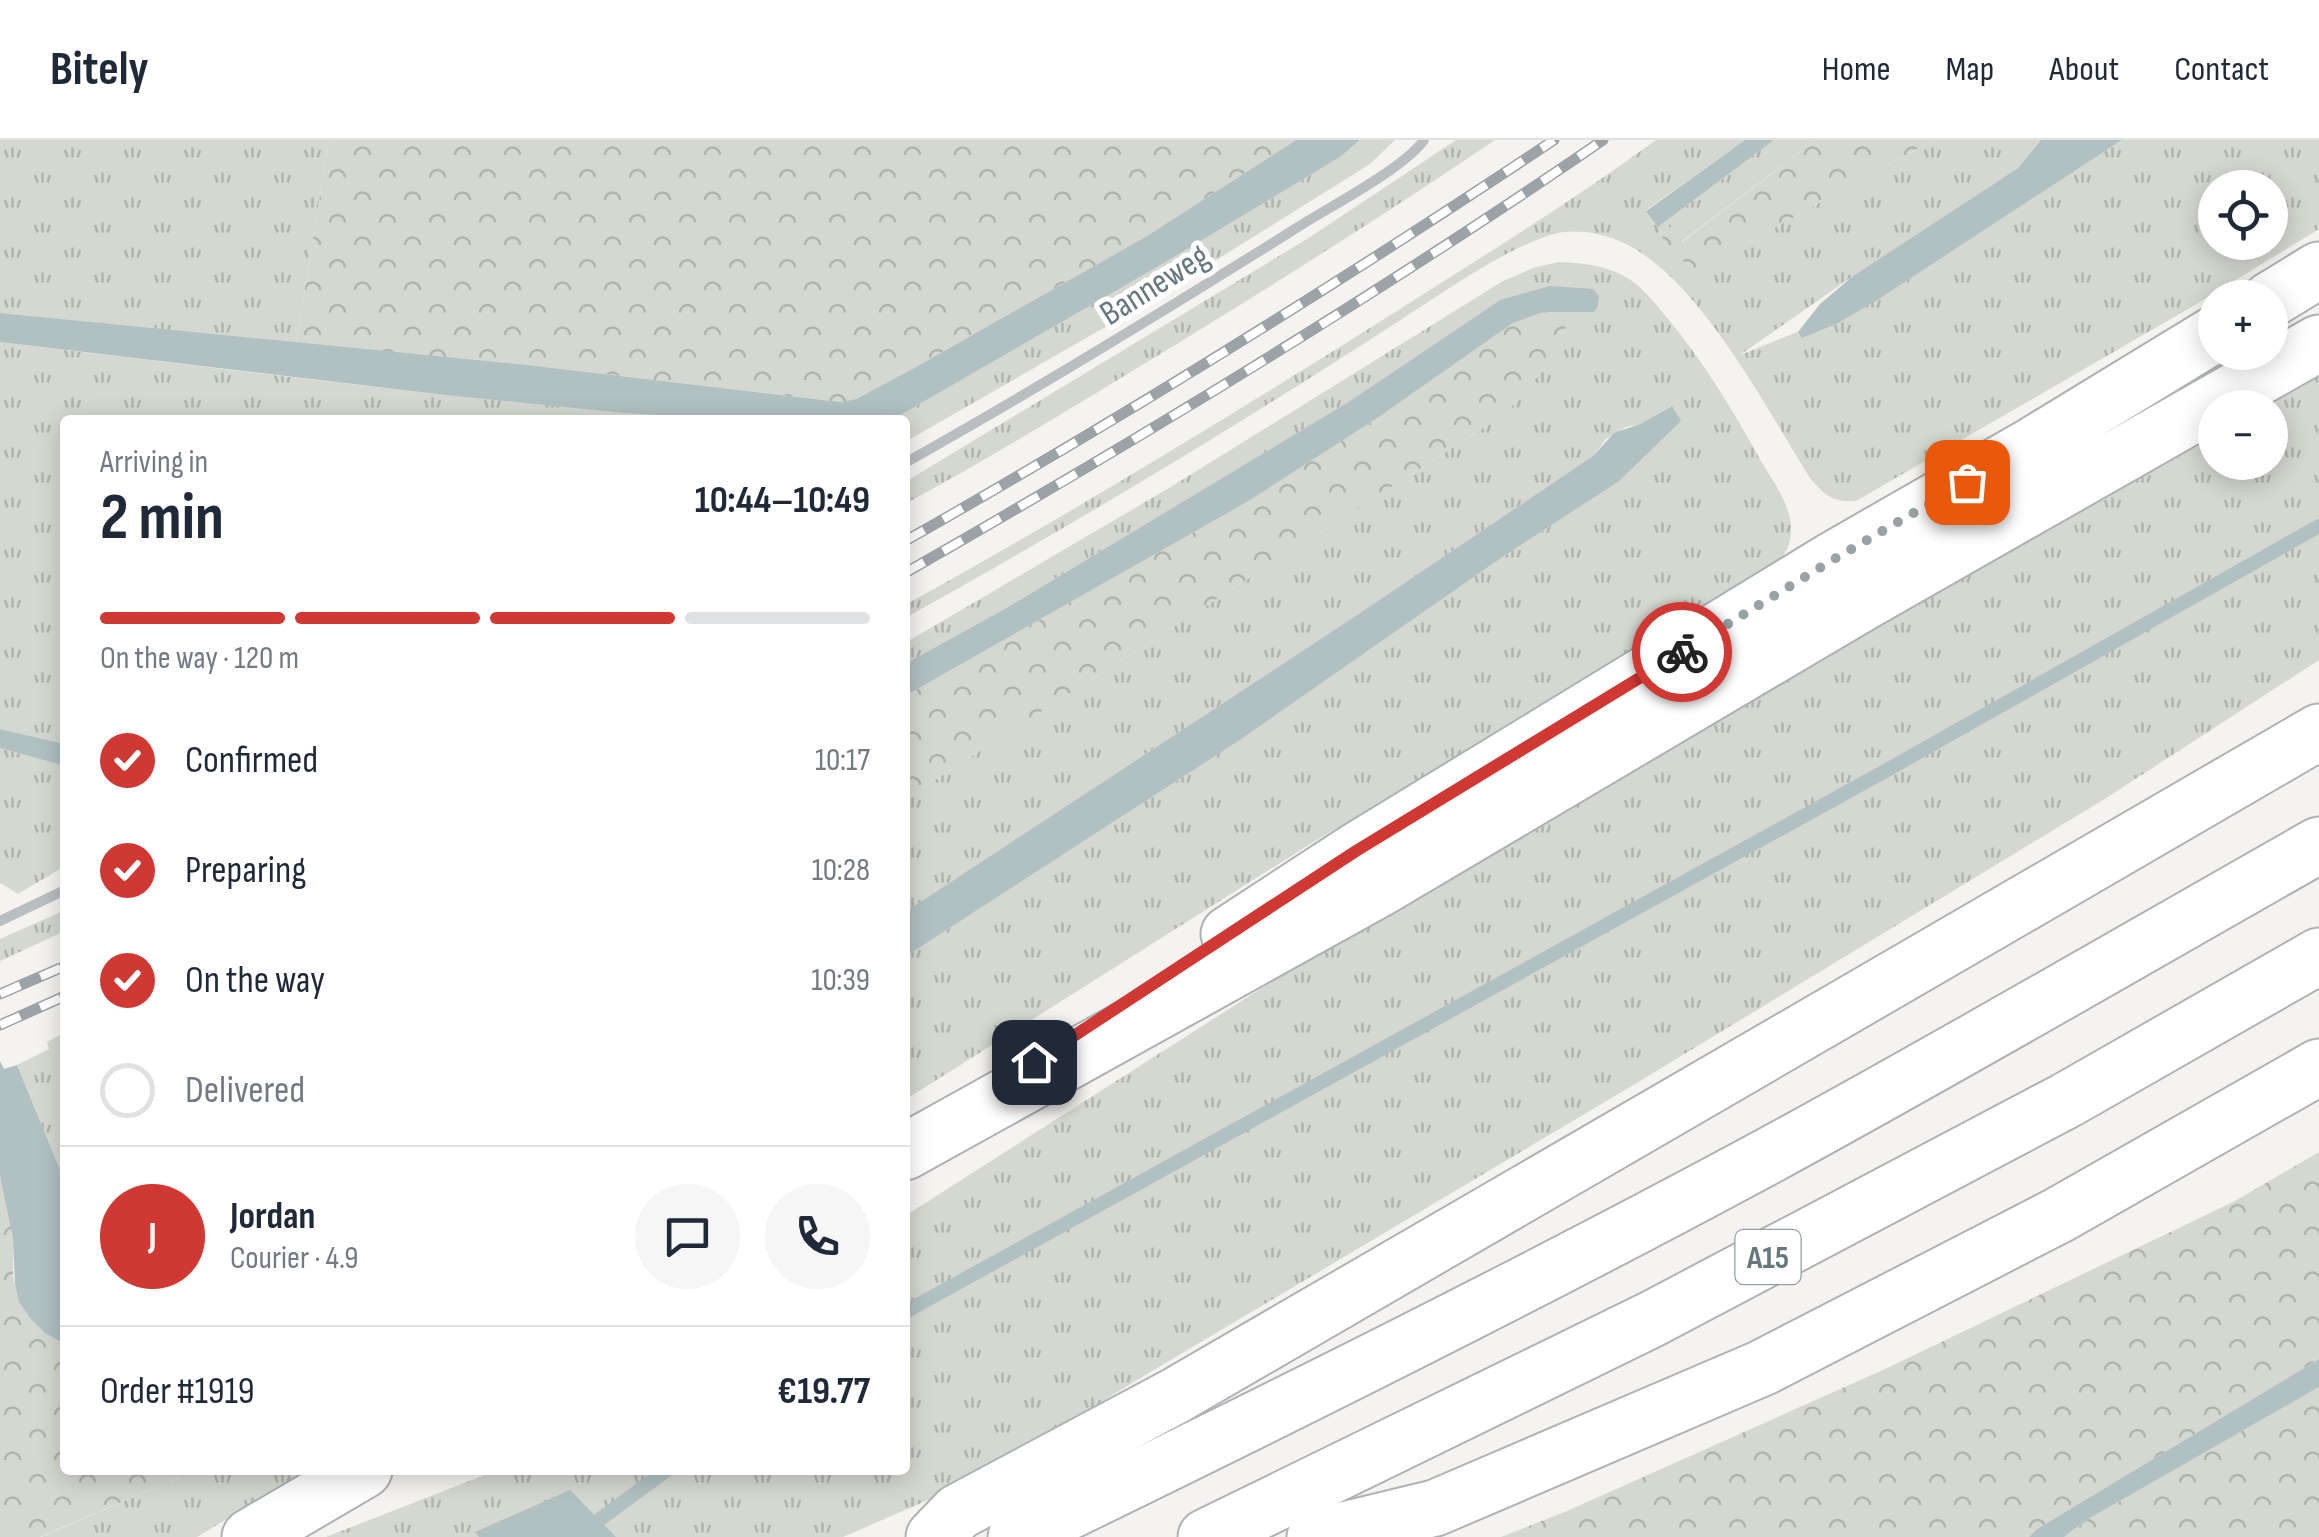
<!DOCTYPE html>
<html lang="en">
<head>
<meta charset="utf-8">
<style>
  body { margin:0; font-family:"Sofia Sans Condensed",sans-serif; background:#f6f6f7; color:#1f2937; height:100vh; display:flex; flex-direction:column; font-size:38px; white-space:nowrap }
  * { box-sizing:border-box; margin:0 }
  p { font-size:32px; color:#747a83 }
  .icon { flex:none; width:55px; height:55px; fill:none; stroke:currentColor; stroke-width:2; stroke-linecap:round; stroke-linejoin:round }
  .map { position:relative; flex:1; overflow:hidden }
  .side { position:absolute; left:60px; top:275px; width:850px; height:1060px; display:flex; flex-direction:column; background:#fff; border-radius:10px; box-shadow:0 5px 25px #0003 }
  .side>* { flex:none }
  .controls { position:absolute; left:2198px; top:30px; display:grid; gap:20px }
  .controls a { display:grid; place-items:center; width:90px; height:90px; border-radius:50%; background:#fff; box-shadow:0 5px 25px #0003; font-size:50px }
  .pin { position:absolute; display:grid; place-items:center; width:85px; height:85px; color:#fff; margin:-42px; border-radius:20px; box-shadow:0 5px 15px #0006 }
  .courier { position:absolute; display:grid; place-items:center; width:100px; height:100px; margin:-50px; border:8px solid #d03834; border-radius:50%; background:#fff; color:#222; box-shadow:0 2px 12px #0007 }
  .summary em { font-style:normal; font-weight:700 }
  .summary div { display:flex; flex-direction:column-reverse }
  .summary { display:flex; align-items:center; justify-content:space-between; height:170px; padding:0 40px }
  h1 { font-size:65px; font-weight:700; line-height:75px }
  .bar { display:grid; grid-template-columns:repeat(4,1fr); gap:15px 10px; align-content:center; height:120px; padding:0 40px }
  .bar i { height:12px; border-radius:8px; background:#e0e1e3 }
  .bar .current { background:#d03834 }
  .bar p { grid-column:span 4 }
  .line { display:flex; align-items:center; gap:25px; padding:0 40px; border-top:2px solid #e0e1e3 }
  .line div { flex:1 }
  .round { display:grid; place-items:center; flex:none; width:105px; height:105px; border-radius:52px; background:#f6f6f7 }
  ol { padding:0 40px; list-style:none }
  li { display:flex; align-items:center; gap:30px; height:110px }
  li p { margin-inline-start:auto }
  li .icon { padding:10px; border-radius:50%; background:#d03834; color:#fff; stroke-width:4 }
  li:last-child { color:#747a83 }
  li i { width:55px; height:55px; border:5px solid #e0e1e3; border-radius:50% }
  header { display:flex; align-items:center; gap:60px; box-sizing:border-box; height:140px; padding:0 50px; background:#fff; border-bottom:2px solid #e0e1e3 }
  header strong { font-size:48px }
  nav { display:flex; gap:55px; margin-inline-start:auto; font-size:35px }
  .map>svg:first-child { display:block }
  .grass { fill:url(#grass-tufts); fill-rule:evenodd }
  .forest { fill:url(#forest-crowns) }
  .water { fill:#b1c0c1 }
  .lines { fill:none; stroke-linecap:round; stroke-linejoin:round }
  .stream { stroke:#b1c0c1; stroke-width:14 }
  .primary-casing { stroke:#adb2b4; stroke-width:59 }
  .motorway-casing { stroke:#afb3b5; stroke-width:59 }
  .minor { stroke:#b9bec0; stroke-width:10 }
  .primary { stroke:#fff; stroke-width:55 }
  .motorway { stroke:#fff; stroke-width:55 }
  .rail-casing { stroke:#9ba3a6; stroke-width:11 }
  .rail { stroke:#fff; stroke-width:8; stroke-dasharray:22; stroke-linecap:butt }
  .done { stroke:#98a3a6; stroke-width:10; stroke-dasharray:0 18 }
  .route { stroke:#d03834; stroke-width:12 }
  .labels { text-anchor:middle; stroke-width:10; stroke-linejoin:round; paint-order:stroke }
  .shield { fill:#fff; stroke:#94a0a5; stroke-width:2.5 }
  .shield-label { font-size:32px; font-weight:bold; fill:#66787e }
  .street-label { font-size:35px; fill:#66787e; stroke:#fff }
</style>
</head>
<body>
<header>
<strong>Bitely</strong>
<nav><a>Home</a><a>Map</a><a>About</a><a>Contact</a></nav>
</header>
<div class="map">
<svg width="2319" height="1397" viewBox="0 0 2319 1397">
  <defs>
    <pattern id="grass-tufts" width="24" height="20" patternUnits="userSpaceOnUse" patternTransform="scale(2.5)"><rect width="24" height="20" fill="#d4d8d0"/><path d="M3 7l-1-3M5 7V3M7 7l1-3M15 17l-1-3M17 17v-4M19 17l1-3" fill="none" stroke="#b0b4ae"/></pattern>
    <pattern id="forest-crowns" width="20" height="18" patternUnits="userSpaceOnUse" patternTransform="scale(2.5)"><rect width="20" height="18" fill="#d4d8d0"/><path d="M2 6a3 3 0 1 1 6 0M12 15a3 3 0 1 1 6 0" fill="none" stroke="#b0b4ae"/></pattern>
  </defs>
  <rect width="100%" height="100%" fill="#f4f3f0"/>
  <g class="grass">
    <polygon points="0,0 329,0 296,203 0,173"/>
    <polygon points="1360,0 1395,0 1370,24 1149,162 905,302 905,280 892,280 1164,123 1340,17"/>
    <path d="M 1456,0 L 1495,0 C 1375,81 1253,158 1129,233 C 1055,278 981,323 905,364 L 905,342 L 1307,99 Z"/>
    <path d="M 1656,0 L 1745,0 L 1646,70 L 1658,87 L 1668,111 L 1695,129 L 1718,119 L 1933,0 L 2041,0 L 2018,28 L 1853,136 L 1740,215 L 1879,159 L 2122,0 L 2319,0 L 2319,89 L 2195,165 L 1856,361 C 1831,362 1826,356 1810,338 C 1766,268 1695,130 1617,100 C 1597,92 1571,88 1550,95 C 1509,109 1473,133 1437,156 C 1395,184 1352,211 1310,238 C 1177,322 1042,402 905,478 L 905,465 C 1063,378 1217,284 1370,188 C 1466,127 1564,67 1656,0 ZM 2215,48 L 2270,48 L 2270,102 L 2215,102 Z"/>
    <polygon points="1774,0 1816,0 1681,102 1665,82"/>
    <path d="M 1559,122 C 1584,123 1611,126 1632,141 C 1646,151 1658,167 1669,180 C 1705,224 1734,272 1761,321 C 1773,341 1792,367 1791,391 C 1791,405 1785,415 1776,425 L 1307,706 L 905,960 L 905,817 L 1240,600 L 1504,416 L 1618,342 L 1671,266 L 1640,284 L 1626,287 L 1606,299 L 1593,316 L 1351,479 L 905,772 L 905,659 L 1505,274 L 1545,228 L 1574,171 L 1594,172 L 1598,169 L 1500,160 L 1350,261 L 1008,467 L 905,524 L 905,503 L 1169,348 L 1503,141 L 1536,127 Z"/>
    <path d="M 0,202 C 246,231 492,265 740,280 L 65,280 L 65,604 L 0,589 Z"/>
    <polygon points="2319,223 2319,520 2103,660 1635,944 1137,1240 974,1340 843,1397 326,1397 482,1336 492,1330 905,1330 905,1076 1265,846 2215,285 2215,322 2270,322 2270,268 2245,267"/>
    <polygon points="0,608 65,626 65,726 18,754 0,743"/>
    <polygon points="65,770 65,791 0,821 0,799"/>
    <polygon points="65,892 65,1042 17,925 49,909 47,902"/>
    <polygon points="196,1330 308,1330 197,1397 41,1397"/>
  </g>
  <g class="forest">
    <polygon points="329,0 1296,0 1147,96 914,228 856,259 840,262 528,225 296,203"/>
    <polygon points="1816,0 1933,0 1718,119 1695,129 1668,111 1658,87 1665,82 1682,102"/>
    <polygon points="1562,171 1574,171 1545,228 1505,274 905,659 905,556 1247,362 1376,279 1513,183 1544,172"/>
    <polygon points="2319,1012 2319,1219 2037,1389 2029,1397 1501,1397 1567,1371 1883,1230 2235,1061"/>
    <path d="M 0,1036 C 6,1056 11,1077 13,1098 C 15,1113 11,1131 15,1145 C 22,1170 40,1196 65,1202 L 65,1330 L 196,1330 L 40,1397 L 0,1397 Z"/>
    <polygon points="2319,1247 2319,1397 2064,1397 2085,1381"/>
  </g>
  <g class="water">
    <polygon points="1296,0 1360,0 1340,17 1164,123 892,280 740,280 625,273 445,255 0,202 0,173 528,225 840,262 856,259 914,228 1147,96"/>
    <polygon points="1745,0 1774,0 1658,87 1646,71"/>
    <polygon points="2041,0 2122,0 1879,159 1838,183 1802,198 1798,192 1820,164 1853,136 2018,28"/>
    <polygon points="1550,146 1593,149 1599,156 1597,169 1594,172 1544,172 1513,183 1376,279 1247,362 905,556 905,524 1008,467 1350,261 1500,160"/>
    <polygon points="1672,266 1681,281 1618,342 1504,416 1240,600 905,817 905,772 1351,479 1593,316 1614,293 1640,284"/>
    <polygon points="0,589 65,604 65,626 0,608"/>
    <polygon points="0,921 4,929 17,925 65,1042 65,1202 61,1202 45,1193 31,1179 19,1162 15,1144 13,1098 0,1036"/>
    <polygon points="2319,1219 2319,1247 2085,1381 2064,1397 2029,1397 2037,1389"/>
    <polygon points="570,1350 616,1397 479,1397 475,1392"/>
  </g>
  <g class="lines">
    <g class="stream">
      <polyline points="905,1172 1887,630 2319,386"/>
      <polyline points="599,1380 667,1330"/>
    </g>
    <g class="primary-casing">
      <g id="primary">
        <polyline points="2270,160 2319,130"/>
        <polyline points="1229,794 1356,711 1836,418 2033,305 2215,194"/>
        <polyline points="905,1012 1377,750 1864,462 2319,203"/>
        <polyline points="250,1397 364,1330"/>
      </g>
    </g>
    <g class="motorway-casing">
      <g id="motorway">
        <polyline points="934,1397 958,1372 1175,1256 2319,592"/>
        <path d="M 1016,1397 C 1270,1274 1524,1148 1772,1014 C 1956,914 2137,808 2319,705"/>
        <polyline points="1206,1397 1652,1179 2067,960 2319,816"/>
        <polyline points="1315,1397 1435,1368 1762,1228 2059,1075 2319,927"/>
      </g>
    </g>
    <g class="minor">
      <path d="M 905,323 C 1039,248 1169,168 1298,87 C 1331,66 1403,29 1424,0"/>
      <polyline points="0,781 65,750"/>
    </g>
    <use href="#primary" class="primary"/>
    <use href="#motorway" class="motorway"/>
    <g class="rail-casing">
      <g id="rail">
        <path d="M 905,401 C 1126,276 1342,141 1554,0"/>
        <path d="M 905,433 C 1143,297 1377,155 1603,0"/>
        <polyline points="0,854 65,826"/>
        <polyline points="0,885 65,856"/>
      </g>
    </g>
    <use href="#rail" class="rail"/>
  </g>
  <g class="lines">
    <polyline class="done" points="1682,512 1836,418 1967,342"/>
    <polyline class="route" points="1034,922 1356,711 1682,512"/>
  </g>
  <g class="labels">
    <rect class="shield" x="1735.5" y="1090" width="65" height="54" rx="8"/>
    <g class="shield-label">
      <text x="1768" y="1128">A15</text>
    </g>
    <g class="street-label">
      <text transform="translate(1154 144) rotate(-32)" y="12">Banneweg</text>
    </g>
  </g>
</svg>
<div class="controls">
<a><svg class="icon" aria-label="locate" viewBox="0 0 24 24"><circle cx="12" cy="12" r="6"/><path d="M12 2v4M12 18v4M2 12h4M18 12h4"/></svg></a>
<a>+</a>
<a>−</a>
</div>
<div class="pin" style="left:1967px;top:342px;background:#ea580c"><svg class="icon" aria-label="bag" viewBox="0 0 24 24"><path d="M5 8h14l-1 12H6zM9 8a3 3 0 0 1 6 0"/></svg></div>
<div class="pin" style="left:1034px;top:922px;background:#1f2937"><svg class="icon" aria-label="home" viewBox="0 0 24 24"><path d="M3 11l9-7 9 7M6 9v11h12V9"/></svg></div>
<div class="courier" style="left:1682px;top:512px"><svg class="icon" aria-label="bike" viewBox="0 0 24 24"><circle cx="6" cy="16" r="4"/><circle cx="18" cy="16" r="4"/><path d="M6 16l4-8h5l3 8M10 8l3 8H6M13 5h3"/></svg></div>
<section class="side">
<div class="summary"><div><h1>2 min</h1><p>Arriving in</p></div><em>10:44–10:49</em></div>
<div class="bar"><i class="current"></i><i class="current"></i><i class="current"></i><i></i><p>On the way · 120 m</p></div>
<ol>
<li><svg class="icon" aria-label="check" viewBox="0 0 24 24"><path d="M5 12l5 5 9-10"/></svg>Confirmed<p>10:17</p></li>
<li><svg class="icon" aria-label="check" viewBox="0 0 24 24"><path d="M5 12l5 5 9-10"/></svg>Preparing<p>10:28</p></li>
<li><svg class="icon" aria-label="check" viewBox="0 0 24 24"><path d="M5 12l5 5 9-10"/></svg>On the way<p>10:39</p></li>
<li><i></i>Delivered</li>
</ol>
<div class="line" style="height:180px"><b class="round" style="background:#d03834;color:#fff">J</b><div><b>Jordan</b><p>Courier · 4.9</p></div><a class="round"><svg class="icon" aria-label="chat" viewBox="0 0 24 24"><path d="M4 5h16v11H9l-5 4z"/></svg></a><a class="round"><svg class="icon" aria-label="phone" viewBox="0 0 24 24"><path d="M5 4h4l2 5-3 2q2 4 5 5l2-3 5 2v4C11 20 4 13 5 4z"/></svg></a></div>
<div class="line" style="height:130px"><div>Order #1919</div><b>€19.77</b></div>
</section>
</div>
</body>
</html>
